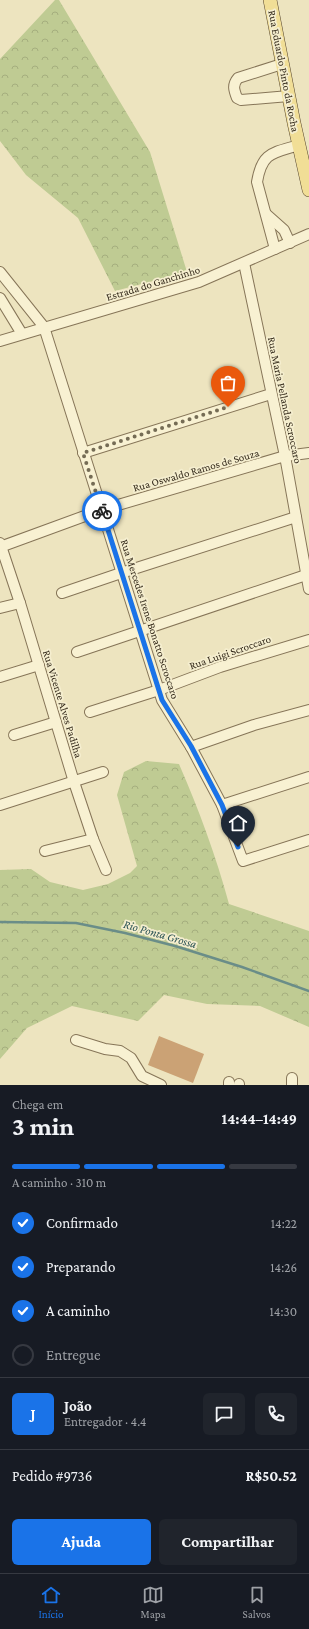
<!DOCTYPE html>
<html lang="pt">
<head>
<meta charset="utf-8">
<style>
  body { margin:0; font-family:"Crimson Pro",serif; background:#20242c; color:#f1f3f6; height:100vh; display:flex; flex-direction:column; font-size:15px; white-space:nowrap }
  * { box-sizing:border-box; margin:0 }
  p { font-size:13px; color:#9ea1a6 }
  .icon { flex:none; width:22px; height:22px; fill:none; stroke:currentColor; stroke-width:2; stroke-linecap:round; stroke-linejoin:round }
  .map { position:relative; height:1085px; overflow:hidden }
  .side { display:flex; flex-direction:column; background:#171b24; flex:1 }
  .side>* { flex:none }
  .pin { position:absolute; display:grid; place-items:center; width:34px; height:34px; color:#fff; margin:-41px -17px; border-radius:50% 50% 50% 0; rotate:-45deg; box-shadow:0 0 4px #0007 }
  .pin .icon { rotate:45deg }
  .courier { position:absolute; display:grid; place-items:center; width:40px; height:40px; margin:-20px; border:3px solid #1a73e8; border-radius:50%; background:#fff; color:#222; box-shadow:0 1px 5px #0007 }
  .summary em { font-style:normal; font-weight:700 }
  .summary div { display:flex; flex-direction:column-reverse }
  .summary { display:flex; align-items:center; justify-content:space-between; height:68px; padding:0 12px }
  h1 { font-size:26px; font-weight:700; line-height:30px }
  .bar { display:grid; grid-template-columns:repeat(4,1fr); gap:6px 4px; align-content:center; height:48px; padding:0 12px }
  .bar i { height:5px; border-radius:3px; background:#363941 }
  .bar .active { background:#1a73e8 }
  .bar p { grid-column:span 4 }
  .line { display:flex; align-items:center; gap:10px; padding:0 12px; border-top:1px solid #363941 }
  .line div { flex:1 }
  .round { display:grid; place-items:center; flex:none; width:42px; height:42px; border-radius:6px; background:#20242c }
  ol { padding:0 12px; list-style:none }
  li { display:flex; align-items:center; gap:12px; height:44px }
  li p { margin-inline-start:auto }
  li .icon { padding:4px; border-radius:50%; background:#1a73e8; color:#fff; stroke-width:4 }
  li:last-child { color:#9ea1a6 }
  li i { width:22px; height:22px; border:2px solid #363941; border-radius:50% }
  .action { display:flex; gap:8px; margin-top:auto; padding:8px 12px }
  .action a { flex:1; height:46px; border-radius:6px; background:#1a73e8; color:#fff; font-size:16px; font-weight:700; line-height:46px; text-align:center }
  .action a+a { background:#20242c; color:#f1f3f6 }
  .tab-bar { display:flex; justify-content:space-around; align-items:center; height:56px; border-top:1px solid #363941; background:#171b24; font-size:11px; color:#9ea1a6 }
  .tab-bar a { display:grid; justify-items:center; gap:2px }
  .tab-bar .active { color:#1a73e8 }
  .map>svg:first-child { display:block }
  .forest { fill:url(#forest-crowns) }
  .lines { fill:none; stroke-linecap:round; stroke-linejoin:round }
  .stream { stroke:#6a8d88; stroke-width:2.5 }
  .building { fill:#cba275 }
  .minor-casing { stroke:#867558; stroke-width:12 }
  .major-casing { stroke:#53422c; stroke-width:14 }
  .minor { stroke:#f8f1d2; stroke-width:10 }
  .major { stroke:#f1de96; stroke-width:13 }
  .done { stroke:#756c55; stroke-width:4; stroke-dasharray:0 7.2 }
  .route { stroke:#1a73e8; stroke-width:5 }
  .labels { text-anchor:middle; stroke-width:3.5; stroke-linejoin:round; paint-order:stroke }
  .street-label { font-size:11px; fill:#352b1c; stroke:#f5eecf }
  .water-label { font-size:12px; font-style:italic; fill:#2b5355; stroke:#f5eecf }
</style>
</head>
<body>
<div class="map">
<svg width="309" height="1085" viewBox="0 0 309 1085">
  <defs>
    <pattern id="forest-crowns" width="20" height="18" patternUnits="userSpaceOnUse"><rect width="20" height="18" fill="#bfcb93"/><path d="M2 6a3 3 0 1 1 6 0M12 15a3 3 0 1 1 6 0" fill="none" stroke="#a5ae7e"/></pattern>
  </defs>
  <rect width="100%" height="100%" fill="#ede4bf"/>
  <g class="forest">
    <polygon points="55,0 59,0 150,152 187,272 115,291 78,218 26,175 0,141 0,59"/>
    <path d="M 146,761 L 179,764 C 199,810 216,856 229,904 L 309,931 L 309,1027 L 260,1006 L 207,1004 L 164,995 L 138,1021 L 72,1006 L 27,1028 L 0,1059 L 0,870 L 31,869 L 50,882 L 83,890 L 108,884 L 130,873 L 137,866 L 117,795 L 124,772 Z"/>
  </g>
  <g class="lines">
    <polyline class="stream" points="0,922 76,923 125,933 175,946 242,967 309,991"/>
  </g>
  <polygon class="building" points="159,1036 204,1054 193,1083 148,1065"/>
  <g class="lines">
    <g class="minor-casing">
      <g id="minor">
        <path d="M 282,64 L 238,78 C 232,85 234,90 237,98 L 241,100 L 289,96"/>
        <polyline points="266,214 284,230 290,243"/>
        <path d="M 275,249 L 257,182 C 262,152 273,153 299,145"/>
        <polyline points="244,263 285,456 309,589"/>
        <polyline points="0,272 44,327 162,700 191,747 222,805 243,861 309,840"/>
        <polyline points="0,298 22,334"/>
        <polyline points="0,341 199,282 309,234"/>
        <polyline points="83,453 271,394"/>
        <polyline points="0,543 20,603 74,782 93,839 106,870"/>
        <polyline points="0,547 101,510 285,456 309,453"/>
        <polyline points="62,593 121,573 296,517"/>
        <polyline points="0,608 20,603"/>
        <polyline points="77,652 306,575"/>
        <polyline points="0,677 39,665"/>
        <polyline points="90,712 159,690 220,667 309,640"/>
        <polyline points="14,735 56,722"/>
        <polyline points="191,747 254,725 309,710"/>
        <polyline points="0,805 103,772"/>
        <polyline points="222,805 309,777"/>
        <polyline points="45,851 93,839"/>
        <polyline points="76,1040 105,1049 120,1051 131,1058 142,1076 161,1085"/>
        <polyline points="229,1085 229,1082"/>
        <polyline points="239,1085 239,1084"/>
        <polyline points="292,1085 292,1078"/>
      </g>
    </g>
    <g class="major-casing">
      <polyline id="major" points="270,0 294,123 309,190"/>
    </g>
    <use href="#minor" class="minor"/>
    <use href="#major" class="major"/>
  </g>
  <g class="lines">
    <polyline class="done" points="102,511 83,453 228,407"/>
    <polyline class="route" points="102,511 162,700 191,746 222,805 238,847"/>
  </g>
  <g class="labels">
    <g class="street-label">
      <text transform="translate(284 71) rotate(79)" y="4">Rua Eduardo Pinto da Rocha</text>
      <text transform="translate(153 283) rotate(-17)" y="4">Estrada do Ganchinho</text>
      <text transform="translate(285 400) rotate(78)" y="4">Rua Maria Pellanda Scroccaro</text>
      <text transform="translate(196 470) rotate(-16)" y="4">Rua Oswaldo Ramos de Souza</text>
      <text transform="translate(150 619) rotate(72)" y="4">Rua Mercedes Irene Bonatto Scroccaro</text>
      <text transform="translate(230 652) rotate(-19)" y="4">Rua Luigi Scroccaro</text>
      <text transform="translate(63 704) rotate(73)" y="4">Rua Vicente Alves Padilha</text>
    </g>
    <g class="water-label">
      <text transform="translate(160 934) rotate(16)" y="4">Rio Ponta Grossa</text>
    </g>
  </g>
</svg>
<div class="pin" style="left:228px;top:407px;background:#ea580c"><svg class="icon" aria-label="bag" viewBox="0 0 24 24"><path d="M5 8h14l-1 12H6zM9 8a3 3 0 0 1 6 0"/></svg></div>
<div class="pin" style="left:238px;top:847px;background:#1f2937"><svg class="icon" aria-label="home" viewBox="0 0 24 24"><path d="M3 11l9-7 9 7M6 9v11h12V9"/></svg></div>
<div class="courier" style="left:102px;top:511px"><svg class="icon" aria-label="bike" viewBox="0 0 24 24"><circle cx="6" cy="16" r="4"/><circle cx="18" cy="16" r="4"/><path d="M6 16l4-8h5l3 8M10 8l3 8H6M13 5h3"/></svg></div>
</div>
<section class="side">
<div class="summary"><div><h1>3 min</h1><p>Chega em</p></div><em>14:44–14:49</em></div>
<div class="bar"><i class="active"></i><i class="active"></i><i class="active"></i><i></i><p>A caminho · 310 m</p></div>
<ol>
<li><svg class="icon" aria-label="check" viewBox="0 0 24 24"><path d="M5 12l5 5 9-10"/></svg>Confirmado<p>14:22</p></li>
<li><svg class="icon" aria-label="check" viewBox="0 0 24 24"><path d="M5 12l5 5 9-10"/></svg>Preparando<p>14:26</p></li>
<li><svg class="icon" aria-label="check" viewBox="0 0 24 24"><path d="M5 12l5 5 9-10"/></svg>A caminho<p>14:30</p></li>
<li><i></i>Entregue</li>
</ol>
<div class="line" style="height:72px"><b class="round" style="background:#1a73e8;color:#fff">J</b><div><b>João</b><p>Entregador · 4.4</p></div><a class="round"><svg class="icon" aria-label="chat" viewBox="0 0 24 24"><path d="M4 5h16v11H9l-5 4z"/></svg></a><a class="round"><svg class="icon" aria-label="phone" viewBox="0 0 24 24"><path d="M5 4h4l2 5-3 2q2 4 5 5l2-3 5 2v4C11 20 4 13 5 4z"/></svg></a></div>
<div class="line" style="height:52px"><div>Pedido #9736</div><b>R$50.52</b></div>
<div class="action"><a>Ajuda</a><a>Compartilhar</a></div>
</section>
<nav class="tab-bar">
<a class="active"><svg class="icon" aria-label="home" viewBox="0 0 24 24"><path d="M3 11l9-7 9 7M6 9v11h12V9"/></svg>Início</a>
<a><svg class="icon" aria-label="map" viewBox="0 0 24 24"><path d="M3 6l6-2 6 2 6-2v14l-6 2-6-2-6 2zM9 4v14M15 6v14"/></svg>Mapa</a>
<a><svg class="icon" aria-label="saved" viewBox="0 0 24 24"><path d="M7 4h10v16l-5-4-5 4z"/></svg>Salvos</a>
</nav>
</body>
</html>
